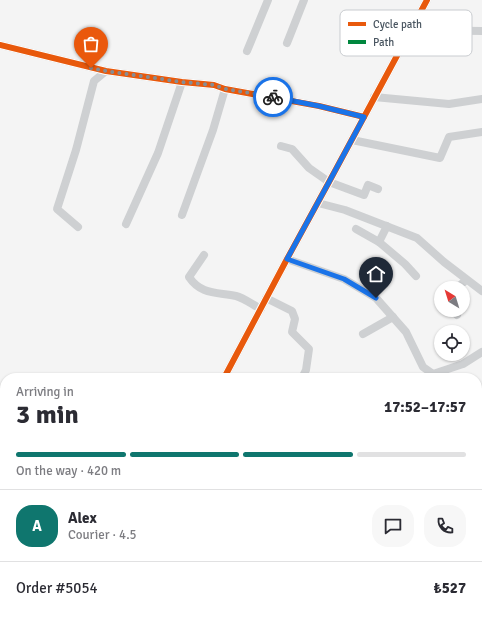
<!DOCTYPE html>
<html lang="en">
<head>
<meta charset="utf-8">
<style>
  body { margin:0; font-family:Signika,sans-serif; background:#f7f7f7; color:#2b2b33; height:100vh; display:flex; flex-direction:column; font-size:15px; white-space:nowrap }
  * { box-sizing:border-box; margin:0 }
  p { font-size:13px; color:#7c7c81 }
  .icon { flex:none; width:22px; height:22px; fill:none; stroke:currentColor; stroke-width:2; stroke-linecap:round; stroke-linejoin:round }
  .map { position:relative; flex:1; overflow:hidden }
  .panel { position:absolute; left:0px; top:373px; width:482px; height:248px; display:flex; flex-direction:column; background:#fff; border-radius:16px 16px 0 0; box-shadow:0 1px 3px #0004 }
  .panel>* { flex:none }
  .needle { width:26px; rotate:322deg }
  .tools { position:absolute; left:434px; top:281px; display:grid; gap:8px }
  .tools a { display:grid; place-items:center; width:36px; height:36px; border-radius:50%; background:#fff; box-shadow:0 1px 3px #0004; font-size:20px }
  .pin { position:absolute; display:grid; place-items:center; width:34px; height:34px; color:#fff; margin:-41px -17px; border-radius:50% 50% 50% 0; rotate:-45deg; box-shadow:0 0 4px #0007 }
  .pin .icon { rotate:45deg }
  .courier { position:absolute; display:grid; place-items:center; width:40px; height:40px; margin:-20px; border:3px solid #1a73e8; border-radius:50%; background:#fff; color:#222; box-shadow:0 1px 5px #0007 }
  .head em { font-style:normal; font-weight:800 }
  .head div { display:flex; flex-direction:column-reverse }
  .head { display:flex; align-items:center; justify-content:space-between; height:68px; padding:0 16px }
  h1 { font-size:26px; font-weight:800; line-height:30px }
  .bar { display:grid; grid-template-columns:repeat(4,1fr); gap:6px 4px; align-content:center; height:48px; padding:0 16px }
  .bar i { height:5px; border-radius:3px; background:#e1e1e2 }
  .bar .active { background:#0f766e }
  .bar p { grid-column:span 4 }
  .line { display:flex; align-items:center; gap:10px; padding:0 16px; border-top:1px solid #e1e1e2 }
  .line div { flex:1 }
  .round { display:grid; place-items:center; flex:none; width:42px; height:42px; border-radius:16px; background:#f7f7f7 }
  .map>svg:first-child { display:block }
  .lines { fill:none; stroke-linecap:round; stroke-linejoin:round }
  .minor { stroke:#ced0d2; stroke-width:8 }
  .quiet { stroke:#00873e; stroke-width:5; stroke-dasharray:10 5; stroke-linecap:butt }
  .cycleway-casing { stroke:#fff; stroke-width:8 }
  .cycleway { stroke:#e8590c; stroke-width:6 }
  .done { stroke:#868d94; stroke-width:4; stroke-dasharray:0 7.2 }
  .route { stroke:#1a73e8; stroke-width:5 }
  .key { fill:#fff; stroke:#c9ccd0; stroke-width:1 }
  .key-label { font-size:11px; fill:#4a5661 }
</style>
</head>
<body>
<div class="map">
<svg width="482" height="621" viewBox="0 0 482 621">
  <rect width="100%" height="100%" fill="#f4f4f4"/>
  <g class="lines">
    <g class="minor">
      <polyline points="411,30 482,31"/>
      <polyline points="287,43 304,0"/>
      <polyline points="0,45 106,71 182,82 214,85 225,89 319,106 364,117"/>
      <polyline points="247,51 268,0"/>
      <polyline points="374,97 449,104 482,99"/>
      <polyline points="352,140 440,158 449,137 482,132"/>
      <polyline points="281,146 292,149 309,168 329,182 364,195 368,185 378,189"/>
      <polyline points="318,203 345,210 417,238 444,262 482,291"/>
      <polyline points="182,215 213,130 225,89"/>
      <polyline points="126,224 158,153 182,82"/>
      <polyline points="387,226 379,242 405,264 416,276"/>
      <polyline points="78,227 57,209 76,150 94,81 106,71"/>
      <polyline points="356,229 379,242"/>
      <path d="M 204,255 L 189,277 C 201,295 217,292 236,296 C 244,298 253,305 261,309"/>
      <polyline points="287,259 344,279 376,298 406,332 423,367 433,374"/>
      <polyline points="457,288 466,280"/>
      <polyline points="266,298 292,311 295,319 292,332 309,349 306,370 302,378"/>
      <polyline points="453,310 457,315"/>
      <polyline points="363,334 393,317"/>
      <polyline points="224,378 287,259 329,182 427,0"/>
      <polyline points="428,378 433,374 463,364 482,352"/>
      <polyline points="93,621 96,616"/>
      <polyline points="320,621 325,616"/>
    </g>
    <polyline class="quiet" points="477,523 482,530"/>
    <g class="cycleway-casing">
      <g id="cycleway">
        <polyline points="0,45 106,71 182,82 214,85 225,89 319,106 364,117"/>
        <polyline points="224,378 287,259 329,182 427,0"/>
      </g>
    </g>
    <use href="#cycleway" class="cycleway"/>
  </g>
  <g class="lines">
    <polyline class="done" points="91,68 106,71 182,82 214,85 226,89 273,97"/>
    <polyline class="route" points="273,97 319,106 364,117 329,182 287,259 344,279 376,298"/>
  </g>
  <rect x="340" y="10" width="132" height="46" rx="6" class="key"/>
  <rect x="348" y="22" width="18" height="4" fill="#e8590c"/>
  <rect x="348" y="40" width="18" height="4" fill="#00873e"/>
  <g class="key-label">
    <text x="373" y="28">Cycle path</text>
    <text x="373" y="46">Path</text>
  </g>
</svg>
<div class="tools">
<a><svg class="needle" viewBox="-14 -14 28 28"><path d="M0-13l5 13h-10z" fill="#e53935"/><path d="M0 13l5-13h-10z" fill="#7c7c81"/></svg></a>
<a><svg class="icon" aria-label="locate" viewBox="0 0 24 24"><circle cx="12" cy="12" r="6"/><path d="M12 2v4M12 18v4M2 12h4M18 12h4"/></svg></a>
</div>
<div class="pin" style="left:91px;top:68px;background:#ea580c"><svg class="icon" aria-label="bag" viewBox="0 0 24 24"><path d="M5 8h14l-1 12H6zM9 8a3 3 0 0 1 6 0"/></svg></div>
<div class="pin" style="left:376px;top:298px;background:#1f2937"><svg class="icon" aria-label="home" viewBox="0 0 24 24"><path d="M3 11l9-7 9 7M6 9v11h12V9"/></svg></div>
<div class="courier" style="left:273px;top:97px"><svg class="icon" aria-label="bike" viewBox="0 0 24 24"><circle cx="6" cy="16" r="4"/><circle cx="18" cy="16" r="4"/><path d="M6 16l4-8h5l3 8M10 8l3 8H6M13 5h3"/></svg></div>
<section class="panel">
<div class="head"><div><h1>3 min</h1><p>Arriving in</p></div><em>17:52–17:57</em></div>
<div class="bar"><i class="active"></i><i class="active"></i><i class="active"></i><i></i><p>On the way · 420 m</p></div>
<div class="line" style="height:72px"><b class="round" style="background:#0f766e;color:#fff">A</b><div><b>Alex</b><p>Courier · 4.5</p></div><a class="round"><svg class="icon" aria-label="chat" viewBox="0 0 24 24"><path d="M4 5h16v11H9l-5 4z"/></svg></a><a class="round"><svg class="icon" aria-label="phone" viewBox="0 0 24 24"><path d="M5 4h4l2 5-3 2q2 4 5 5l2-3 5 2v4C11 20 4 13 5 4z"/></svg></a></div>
<div class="line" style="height:52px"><div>Order #5054</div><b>₺527</b></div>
</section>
</div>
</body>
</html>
